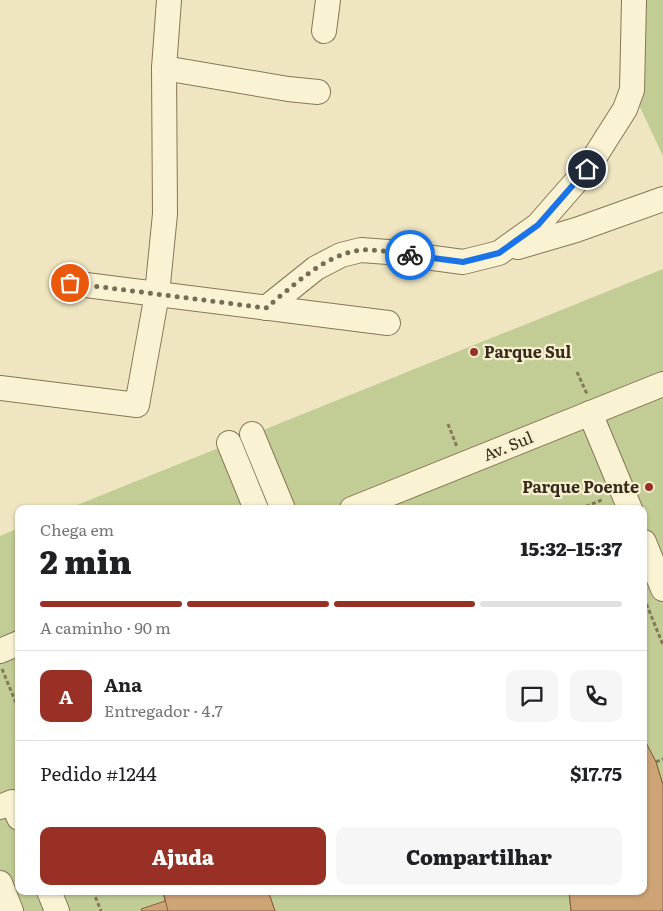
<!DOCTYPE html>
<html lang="pt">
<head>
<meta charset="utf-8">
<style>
  body { margin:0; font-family:Literata,serif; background:#f6f6f6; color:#202124; height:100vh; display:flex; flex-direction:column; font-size:19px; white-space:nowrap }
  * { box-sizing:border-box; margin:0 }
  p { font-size:16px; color:#757577 }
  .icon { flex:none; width:28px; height:28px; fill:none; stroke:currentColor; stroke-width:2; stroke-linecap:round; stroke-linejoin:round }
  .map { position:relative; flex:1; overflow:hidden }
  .details { position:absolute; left:15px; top:505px; width:632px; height:390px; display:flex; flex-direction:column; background:#fff; border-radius:10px; box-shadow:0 1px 4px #0004 }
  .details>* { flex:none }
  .pin { position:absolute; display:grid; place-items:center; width:42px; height:42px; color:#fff; margin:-21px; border:2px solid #fff; border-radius:50%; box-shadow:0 1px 5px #0007 }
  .courier { position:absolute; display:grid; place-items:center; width:50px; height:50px; margin:-25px; border:4px solid #1a73e8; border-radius:50%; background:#fff; color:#222; box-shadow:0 1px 6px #0007 }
  .head em { font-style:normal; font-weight:800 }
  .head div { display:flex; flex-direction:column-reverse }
  .head { display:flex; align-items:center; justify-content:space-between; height:85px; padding:0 25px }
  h1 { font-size:32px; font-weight:800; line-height:38px }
  .bar { display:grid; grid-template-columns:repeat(4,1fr); gap:8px 5px; align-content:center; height:60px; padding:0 25px }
  .bar i { height:6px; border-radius:4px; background:#e0e0e0 }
  .bar .active { background:#993026 }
  .bar p { grid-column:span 4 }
  .line { display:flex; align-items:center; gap:12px; padding:0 25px; border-top:1px solid #e0e0e0 }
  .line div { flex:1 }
  .round { display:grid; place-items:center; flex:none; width:52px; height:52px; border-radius:10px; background:#f6f6f6 }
  .cta { display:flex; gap:10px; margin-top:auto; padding:10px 25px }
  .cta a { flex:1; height:58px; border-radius:10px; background:#993026; color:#fff; font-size:20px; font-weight:800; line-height:58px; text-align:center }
  .cta a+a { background:#f6f6f6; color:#202124 }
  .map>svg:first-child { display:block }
  .green { fill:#c1cd94 }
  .building { fill:#cea375; stroke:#88623d }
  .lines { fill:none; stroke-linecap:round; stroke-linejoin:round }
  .minor-casing { stroke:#887658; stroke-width:26 }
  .path { stroke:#887658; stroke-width:3; stroke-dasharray:4 2.5; stroke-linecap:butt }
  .minor { stroke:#f9f2d3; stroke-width:24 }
  .done { stroke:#776d55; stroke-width:5; stroke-dasharray:0 9 }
  .route { stroke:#1a73e8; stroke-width:6 }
  .poi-dot { fill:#993026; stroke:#f6efd0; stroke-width:2 }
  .labels { text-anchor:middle; stroke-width:4.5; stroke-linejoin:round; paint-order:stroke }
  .poi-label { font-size:16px; font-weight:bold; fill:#372c1c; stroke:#f6efd0; text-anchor:start }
  .street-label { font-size:16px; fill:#372c1c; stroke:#f6efd0 }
</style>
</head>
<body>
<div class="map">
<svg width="663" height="911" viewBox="0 0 663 911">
  <rect width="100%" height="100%" fill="#efe5c0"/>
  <g class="green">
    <polygon points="634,0 663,0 663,156 632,90"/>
    <polygon points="663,269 663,911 0,911 0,536 19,528 19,891 644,891 644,509 67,509"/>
  </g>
  <g class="building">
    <polygon points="644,739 656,762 663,785 663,911 571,911 569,891 644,891"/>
    <polygon points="644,739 656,762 663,785 663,911 571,911 569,891 644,891"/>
    <polygon points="163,891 268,891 275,911 142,911 141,909 165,901"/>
    <polygon points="163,891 268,891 275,911 168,911"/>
  </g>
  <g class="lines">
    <g class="minor-casing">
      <g id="minor">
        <polyline points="324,31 328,0"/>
        <polyline points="164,68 288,89 318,92"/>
        <polyline points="518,247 576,230 663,199"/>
        <polyline points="70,283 388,323"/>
        <polyline points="266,308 316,268 341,255 361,250 388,252 463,262 499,253 538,225 587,169 625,109 632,90 634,0"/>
        <polyline points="0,388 137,405 157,294 165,214 164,68 169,0"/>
        <polyline points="590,413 630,509"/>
        <polyline points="252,434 283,509"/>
        <polyline points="229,443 256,509"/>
        <polyline points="352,509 663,384"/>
        <polyline points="644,542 663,589"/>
        <polyline points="0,651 19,643"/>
        <polyline points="0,807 12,802 19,818"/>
        <polyline points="0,883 11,911"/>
        <polyline points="49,891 57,911"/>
      </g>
    </g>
    <g class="path">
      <polyline points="577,372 587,394"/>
      <polyline points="448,424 457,447"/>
      <polyline points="580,509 604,499"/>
      <polyline points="644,598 663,645"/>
      <polyline points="2,669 19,710"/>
      <polyline points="656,762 663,759"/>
      <polyline points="93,891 101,911"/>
    </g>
    <use href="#minor" class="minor"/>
  </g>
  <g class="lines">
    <path class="done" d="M 70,283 L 266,308 C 293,286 325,254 361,250 C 374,249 397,253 410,255"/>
    <polyline class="route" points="410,255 463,262 499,253 538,225 587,169"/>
  </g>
  <g class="poi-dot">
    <circle cx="474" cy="352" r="5"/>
    <circle cx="649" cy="487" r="5"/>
  </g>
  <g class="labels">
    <g class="poi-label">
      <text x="484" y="358">Parque Sul</text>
      <text x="639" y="493" text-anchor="end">Parque Poente</text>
    </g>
    <g class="street-label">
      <text transform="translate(508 446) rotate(-22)" y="6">Av. Sul</text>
    </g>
  </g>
</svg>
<div class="pin" style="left:70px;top:283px;background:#ea580c"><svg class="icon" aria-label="bag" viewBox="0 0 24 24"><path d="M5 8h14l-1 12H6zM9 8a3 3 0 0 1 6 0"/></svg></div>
<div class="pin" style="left:587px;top:169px;background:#1f2937"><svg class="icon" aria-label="home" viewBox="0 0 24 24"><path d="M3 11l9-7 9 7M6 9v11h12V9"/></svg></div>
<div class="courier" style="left:410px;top:255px"><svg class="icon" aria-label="bike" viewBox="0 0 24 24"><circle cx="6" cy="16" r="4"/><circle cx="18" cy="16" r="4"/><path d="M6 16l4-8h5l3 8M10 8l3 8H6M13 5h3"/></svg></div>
<section class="details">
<div class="head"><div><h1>2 min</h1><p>Chega em</p></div><em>15:32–15:37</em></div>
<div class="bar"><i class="active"></i><i class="active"></i><i class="active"></i><i></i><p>A caminho · 90 m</p></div>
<div class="line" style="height:90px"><b class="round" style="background:#993026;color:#fff">A</b><div><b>Ana</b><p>Entregador · 4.7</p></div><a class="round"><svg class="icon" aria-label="chat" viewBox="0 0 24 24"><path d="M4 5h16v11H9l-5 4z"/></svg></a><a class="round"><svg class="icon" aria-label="phone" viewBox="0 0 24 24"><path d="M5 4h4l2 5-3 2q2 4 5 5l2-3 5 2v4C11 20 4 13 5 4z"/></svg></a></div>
<div class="line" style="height:65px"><div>Pedido #1244</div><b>$17.75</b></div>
<div class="cta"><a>Ajuda</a><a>Compartilhar</a></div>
</section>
</div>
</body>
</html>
